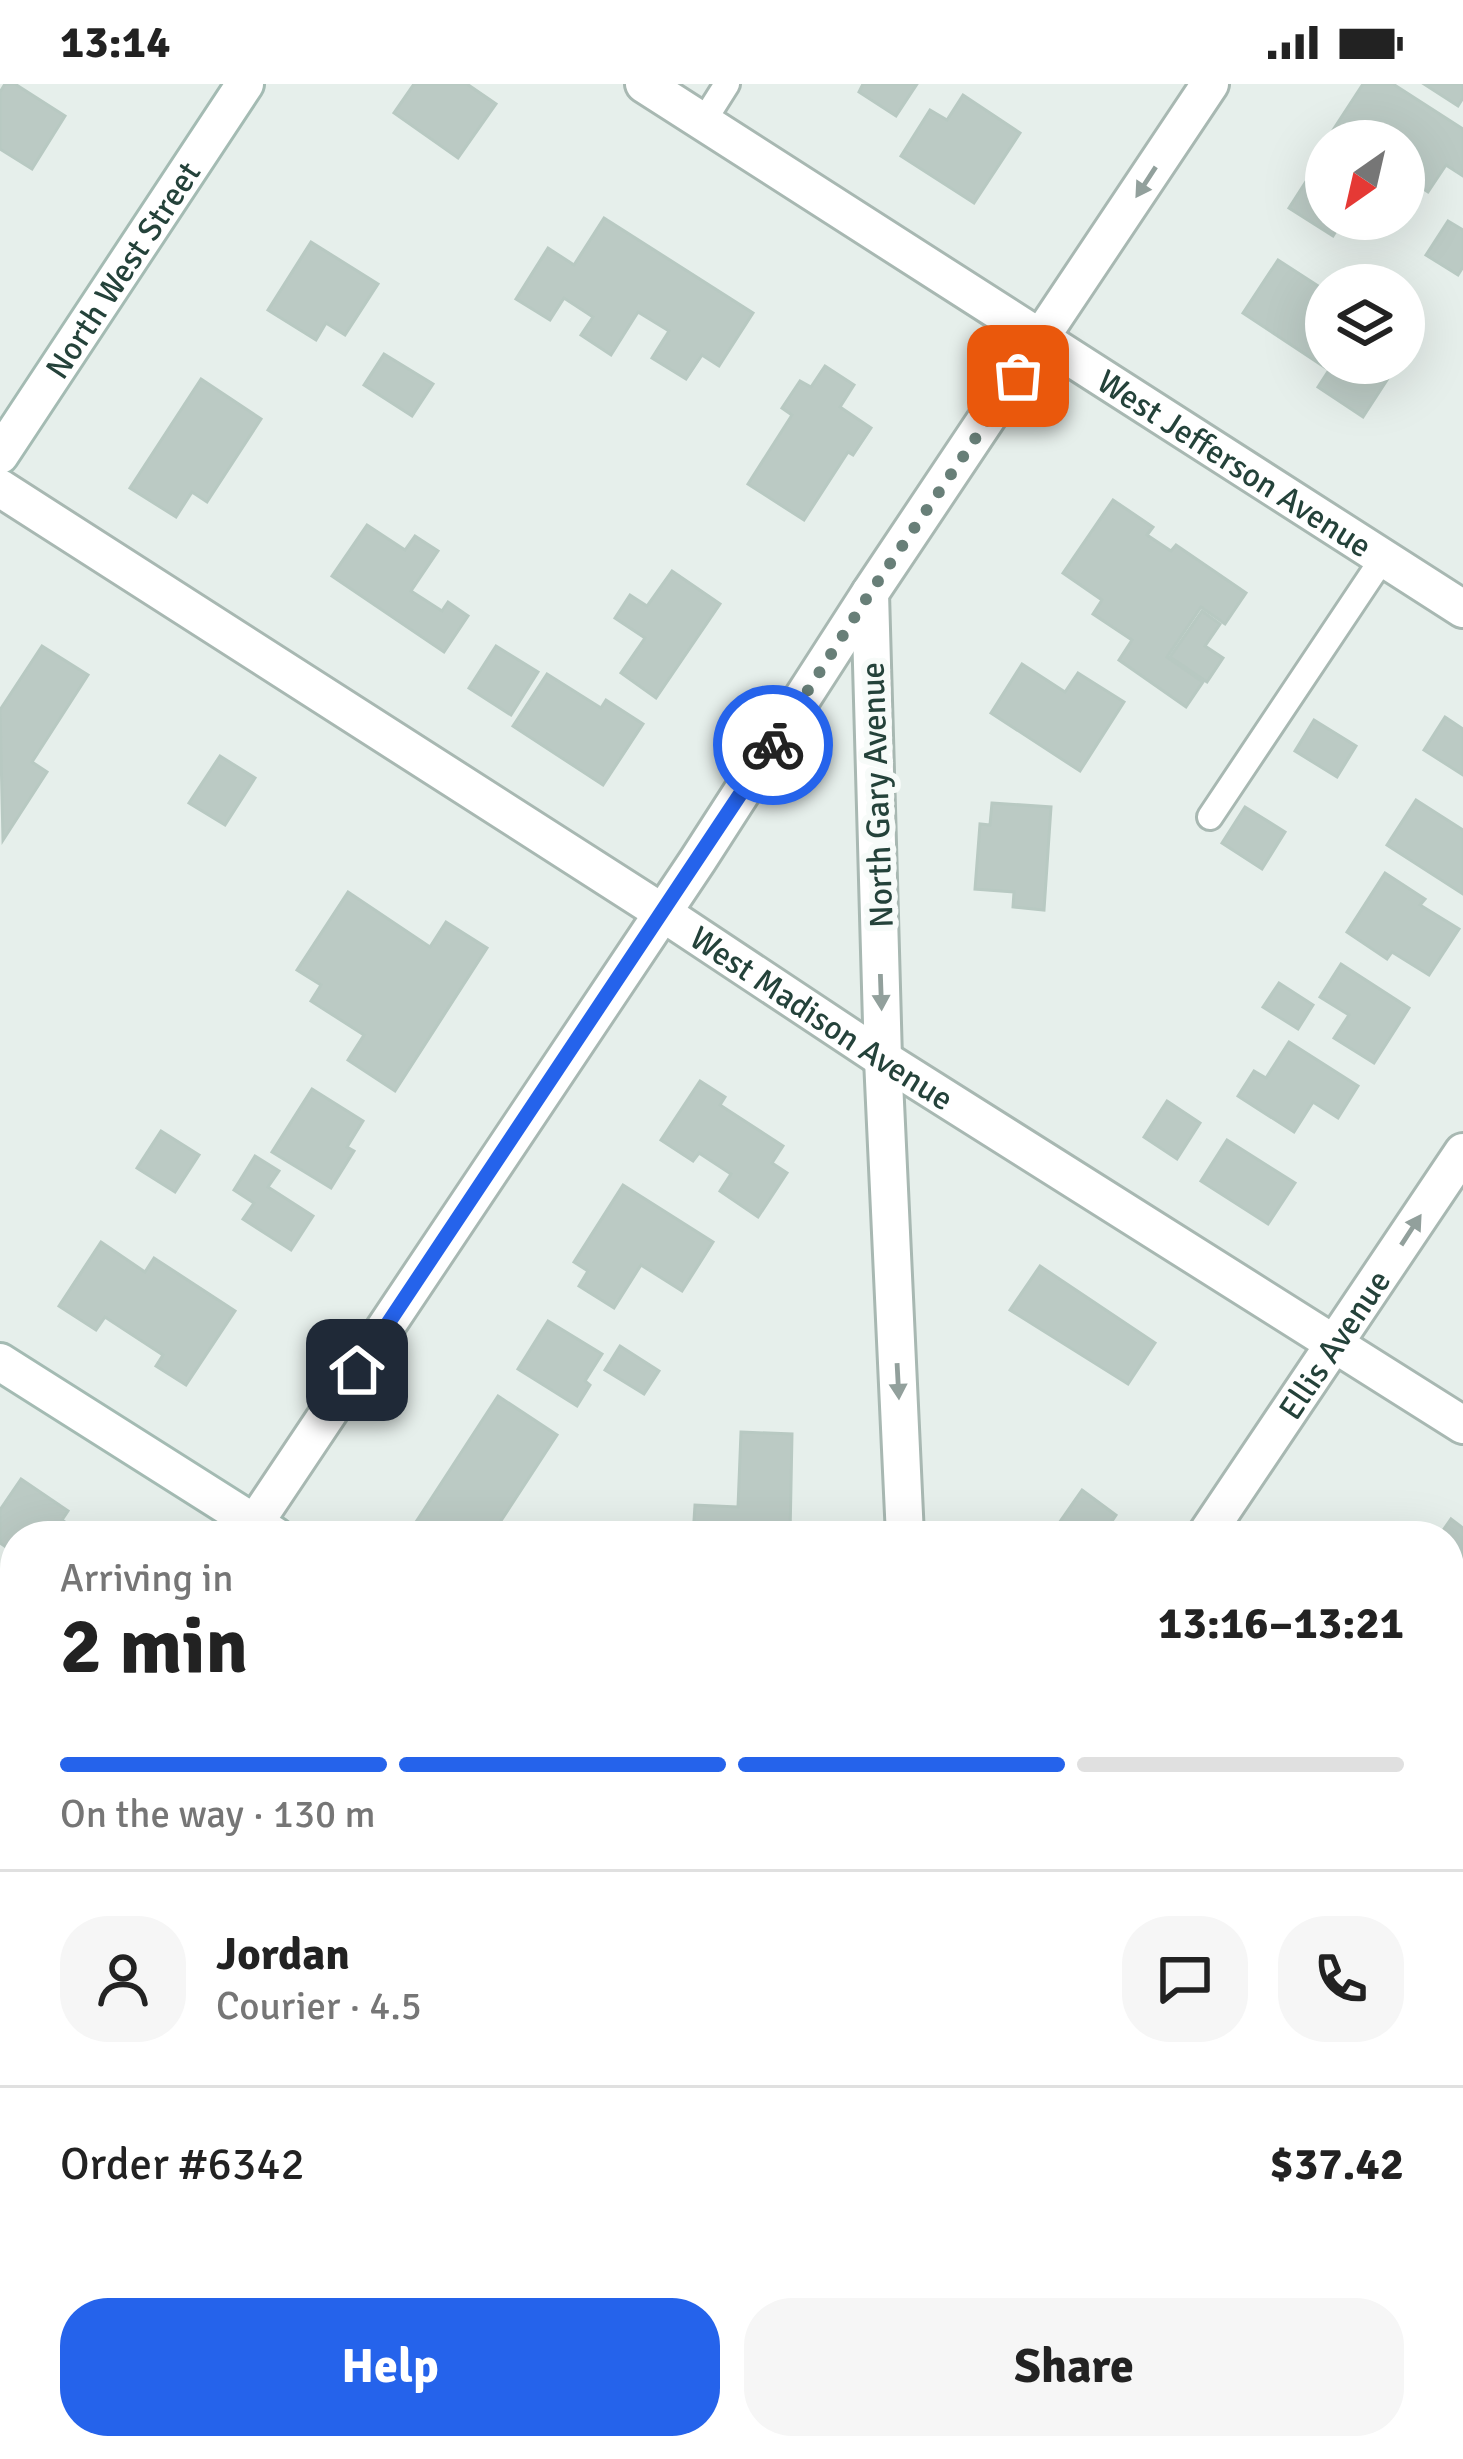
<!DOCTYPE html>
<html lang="en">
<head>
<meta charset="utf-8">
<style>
  body { margin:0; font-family:Signika,sans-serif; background:#f6f6f6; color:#222; height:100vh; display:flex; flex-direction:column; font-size:45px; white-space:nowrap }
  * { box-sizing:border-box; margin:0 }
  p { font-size:39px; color:#767676 }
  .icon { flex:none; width:66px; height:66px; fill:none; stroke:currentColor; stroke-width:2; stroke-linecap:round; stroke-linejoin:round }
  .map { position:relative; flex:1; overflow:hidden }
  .side { position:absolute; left:0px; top:1437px; width:1464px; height:939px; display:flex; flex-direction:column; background:#fff; border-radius:48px 48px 0 0; box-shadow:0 12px 48px #0002 }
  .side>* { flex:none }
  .needle { width:78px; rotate:214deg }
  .buttons { position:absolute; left:1305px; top:36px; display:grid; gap:24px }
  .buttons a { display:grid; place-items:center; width:120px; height:120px; border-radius:50%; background:#fff; box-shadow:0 12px 48px #0002; font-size:60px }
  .pin { position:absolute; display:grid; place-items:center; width:102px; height:102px; color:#fff; margin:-51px; border-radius:24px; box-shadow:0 6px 18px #0006 }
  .courier { position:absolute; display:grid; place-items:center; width:120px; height:120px; margin:-60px; border:9px solid #2563eb; border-radius:50%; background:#fff; color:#222; box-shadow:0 3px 15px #0007 }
  .summary em { font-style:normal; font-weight:800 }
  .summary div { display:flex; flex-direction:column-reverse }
  .summary { display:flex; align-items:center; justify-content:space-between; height:204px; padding:0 60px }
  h1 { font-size:78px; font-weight:800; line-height:90px }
  .bar { display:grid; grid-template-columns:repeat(4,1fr); gap:18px 12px; align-content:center; height:144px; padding:0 60px }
  .bar i { height:15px; border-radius:9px; background:#e0e0e0 }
  .bar .selected { background:#2563eb }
  .bar p { grid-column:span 4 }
  .line { display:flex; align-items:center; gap:30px; padding:0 60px; border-top:3px solid #e0e0e0 }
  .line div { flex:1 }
  .round { display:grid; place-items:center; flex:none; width:126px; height:126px; border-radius:48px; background:#f6f6f6 }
  .cta { display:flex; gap:24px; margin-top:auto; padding:24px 60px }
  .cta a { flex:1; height:138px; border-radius:48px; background:#2563eb; color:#fff; font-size:48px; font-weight:800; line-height:138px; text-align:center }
  .cta a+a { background:#f6f6f6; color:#222 }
  .status { display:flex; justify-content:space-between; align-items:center; height:84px; padding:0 60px; background:#fff; direction:ltr }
  .status svg { height:33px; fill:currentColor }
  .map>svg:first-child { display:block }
  .green { fill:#bfe0c8 }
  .building { fill:#bbcac4; stroke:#b8c9c2; stroke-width:3 }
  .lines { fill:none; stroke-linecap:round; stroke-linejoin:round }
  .lane-casing { stroke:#a8b8b2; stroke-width:30 }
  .street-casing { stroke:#a8b8b2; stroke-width:42 }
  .secondary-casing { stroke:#a4bbb3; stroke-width:42 }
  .lane { stroke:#fff; stroke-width:24 }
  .street { stroke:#fff; stroke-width:36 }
  .secondary { stroke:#fff; stroke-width:36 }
  .oneway { fill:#92a09c }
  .done { stroke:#687f78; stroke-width:12; stroke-dasharray:0 21.6 }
  .route { stroke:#2563eb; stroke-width:15 }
  .labels { text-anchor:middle; stroke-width:12; stroke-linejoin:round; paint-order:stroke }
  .street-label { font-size:33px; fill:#24423a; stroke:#f7fbf9 }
</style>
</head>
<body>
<div class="status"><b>13:14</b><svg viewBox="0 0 49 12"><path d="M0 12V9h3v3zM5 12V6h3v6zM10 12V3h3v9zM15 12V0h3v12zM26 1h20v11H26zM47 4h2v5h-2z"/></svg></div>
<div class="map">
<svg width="1463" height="2375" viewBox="0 0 1463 2375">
  <rect width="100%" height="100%" fill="#e6efeb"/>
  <polygon class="green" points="1449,2246 1463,2255 1463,2375 310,2375 320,2361 1449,2361"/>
  <g class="building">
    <polygon points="5,0 15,0 65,32 32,85 0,65 0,8"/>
    <polygon points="414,0 467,0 496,20 458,74 394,29"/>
    <polygon points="863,0 917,0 896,32 859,8"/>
    <polygon points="1363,0 1393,0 1463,45 1463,92 1446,81 1428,108 1404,92 1404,57 1350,57 1333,46"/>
    <polygon points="1424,0 1463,0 1463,14 1458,22"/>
    <polygon points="963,11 1020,49 974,119 901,72 930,26 947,36"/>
    <polygon points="1323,71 1326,135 1366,135 1357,149 1341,139 1333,152 1289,124"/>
    <polygon points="604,134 753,229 719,282 702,271 686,295 652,274 669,247 638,228 611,271 581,251 593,233 564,214 550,236 516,215 548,164 574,181"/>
    <polygon points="1448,137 1463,146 1463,183 1458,191 1426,171"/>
    <polygon points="311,158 378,200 345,251 326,239 316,256 268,226"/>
    <polygon points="1278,176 1326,207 1326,279 1398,279 1363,333 1318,303 1329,286 1243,229"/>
    <polygon points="384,270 433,300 412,332 364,301"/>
    <polygon points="825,282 854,301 840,323 871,344 853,371 848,368 804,436 748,400 792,331 782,324 800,297 811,303"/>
    <polygon points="201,295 261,335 207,418 192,408 176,433 130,404"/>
    <polygon points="1113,416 1153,443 1147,451 1171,467 1176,461 1246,509 1225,540 1201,523 1167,573 1203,598 1186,623 1119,576 1132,556 1093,530 1102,516 1063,489"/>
    <polygon points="367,441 405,466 415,452 438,467 411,507 442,527 448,518 468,532 444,568 332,492"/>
    <polygon points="672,487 720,520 656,614 621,589 645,554 615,534 630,511 647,522"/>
    <polygon points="1202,527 1220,540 1205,562 1223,574 1207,598 1170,573"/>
    <polygon points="42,562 88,591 32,678 47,688 3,756 0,626"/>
    <polygon points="496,562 538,588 511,631 469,604"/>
    <polygon points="1022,580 1065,608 1078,589 1124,618 1080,687 991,629"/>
    <polygon points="547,590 601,624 606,616 643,640 603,701 513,642"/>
    <polygon points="1445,633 1463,645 1463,691 1424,666"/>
    <polygon points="1314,636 1356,662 1337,693 1295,667"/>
    <polygon points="220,672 255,694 225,741 189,719"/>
    <polygon points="1416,716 1463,746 1463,810 1387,761"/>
    <polygon points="992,719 1051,723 1044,826 1013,823 1014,808 975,805 980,740 990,741"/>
    <polygon points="1245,723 1285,748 1262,785 1222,759"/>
    <polygon points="1385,789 1425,815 1420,821 1459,845 1429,891 1392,868 1387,875 1347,848"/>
    <polygon points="348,808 430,863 446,838 487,864 395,1007 348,976 364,951 311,917 321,901 297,886"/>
    <polygon points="1341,880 1409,924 1374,979 1334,954 1349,931 1320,913"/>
    <polygon points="1279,899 1313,921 1298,945 1263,923"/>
    <polygon points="1289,958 1358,1002 1338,1034 1313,1018 1294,1048 1238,1012 1254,987 1266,994"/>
    <polygon points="700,997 725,1013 720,1021 783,1062 772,1079 787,1089 758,1133 720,1107 731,1090 699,1069 693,1077 661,1056"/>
    <polygon points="312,1005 363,1037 347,1063 354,1067 331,1104 272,1068"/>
    <polygon points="1167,1017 1200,1039 1177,1075 1144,1053"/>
    <polygon points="161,1047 199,1071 175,1108 137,1084"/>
    <polygon points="1227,1056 1295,1099 1268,1140 1201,1097"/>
    <polygon points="255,1072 279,1087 268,1103 313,1132 291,1166 243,1135 254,1119 234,1106"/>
    <polygon points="623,1101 713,1158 682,1207 641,1181 614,1224 579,1202 588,1187 574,1178"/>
    <polygon points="101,1158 145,1188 154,1174 235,1227 186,1301 156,1282 163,1271 105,1233 96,1246 59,1222"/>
    <polygon points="1040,1182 1155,1259 1128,1300 1010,1226"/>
    <polygon points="548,1237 602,1270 585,1297 590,1301 577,1322 518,1285"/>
    <polygon points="620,1262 659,1287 644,1310 605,1286"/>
    <polygon points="498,1312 557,1351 491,1452 431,1452 414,1441"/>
    <polygon points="741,1348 792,1350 790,1452 693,1452 695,1421 738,1423"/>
    <polygon points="21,1395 68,1427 62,1436 85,1452 15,1452 15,1469 0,1459 0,1426"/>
    <polygon points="1082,1406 1116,1431 1102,1452 1050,1452"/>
    <polygon points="1451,1435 1463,1444 1463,1515 1449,1505 1449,1452 1439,1452"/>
    <polygon points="0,1499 15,1509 15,1518 0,1541 5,1544 0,1552"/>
    <polygon points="15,2075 15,2152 0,2142 0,2096"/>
  </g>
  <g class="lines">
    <g class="lane-casing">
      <g id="lane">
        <polyline points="703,38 727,0"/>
        <polyline points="1210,733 1383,474"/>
      </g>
    </g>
    <g class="street-casing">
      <g id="street">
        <path id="s1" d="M 644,0 L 1463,525"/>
        <path id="s2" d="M 0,404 L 663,829 L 883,975 L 1463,1341"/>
        <polyline points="246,1452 698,776 870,509"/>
        <polyline points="905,1452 883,975 870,509 1210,0"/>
        <path id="s3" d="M 1205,1452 L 1463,1068"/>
        <polyline points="0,1825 15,1802"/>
      </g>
    </g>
    <g class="secondary-casing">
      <g id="secondary">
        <path id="s4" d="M 0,371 L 245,0"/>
        <polyline points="0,1278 275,1452"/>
        <polyline points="947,2361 948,2375"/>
      </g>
    </g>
    <use href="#lane" class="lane"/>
    <use href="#street" class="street"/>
    <use href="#secondary" class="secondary"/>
  </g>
  <defs><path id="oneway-solid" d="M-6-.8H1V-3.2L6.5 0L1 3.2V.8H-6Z" transform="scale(3)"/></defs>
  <g class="oneway">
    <use href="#oneway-solid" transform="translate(1146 98) rotate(123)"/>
    <use href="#oneway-solid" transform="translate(881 908) rotate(88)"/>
    <use href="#oneway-solid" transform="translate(1411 1146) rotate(-57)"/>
    <use href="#oneway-solid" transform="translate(898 1297) rotate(87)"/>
  </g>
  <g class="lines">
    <polyline class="done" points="773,661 870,509 1018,292"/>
    <polyline class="route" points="357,1286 773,661"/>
  </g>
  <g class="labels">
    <g class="street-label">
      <text dy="12" stroke="none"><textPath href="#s4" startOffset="222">North West Street</textPath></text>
      <text dy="12" stroke="none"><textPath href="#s1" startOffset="702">West Jefferson Avenue</textPath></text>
      <text transform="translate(876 711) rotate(-92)" y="12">North Gary Avenue</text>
      <text dy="12" stroke="none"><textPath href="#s2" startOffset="978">West Madison Avenue</textPath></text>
      <text dy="12" stroke="none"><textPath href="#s3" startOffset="231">Ellis Avenue</textPath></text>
    </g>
  </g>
</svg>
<div class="buttons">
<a><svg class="needle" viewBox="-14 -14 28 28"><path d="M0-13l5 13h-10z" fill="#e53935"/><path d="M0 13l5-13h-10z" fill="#767676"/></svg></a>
<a><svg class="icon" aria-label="layers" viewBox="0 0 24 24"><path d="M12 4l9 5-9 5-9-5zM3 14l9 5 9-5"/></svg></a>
</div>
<div class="pin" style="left:1018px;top:292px;background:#ea580c"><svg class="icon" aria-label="bag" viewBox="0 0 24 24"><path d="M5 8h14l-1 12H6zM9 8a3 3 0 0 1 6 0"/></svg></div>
<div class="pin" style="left:357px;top:1286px;background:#1f2937"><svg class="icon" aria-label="home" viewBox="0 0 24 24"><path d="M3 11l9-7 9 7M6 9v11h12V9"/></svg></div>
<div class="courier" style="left:773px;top:661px"><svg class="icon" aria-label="bike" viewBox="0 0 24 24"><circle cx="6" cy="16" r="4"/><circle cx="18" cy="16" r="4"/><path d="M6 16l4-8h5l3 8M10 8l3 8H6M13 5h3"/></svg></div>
<section class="side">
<div class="summary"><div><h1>2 min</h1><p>Arriving in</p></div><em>13:16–13:21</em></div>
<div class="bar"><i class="selected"></i><i class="selected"></i><i class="selected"></i><i></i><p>On the way · 130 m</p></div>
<div class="line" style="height:216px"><a class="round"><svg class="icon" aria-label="person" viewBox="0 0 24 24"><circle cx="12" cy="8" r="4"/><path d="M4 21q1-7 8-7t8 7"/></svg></a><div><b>Jordan</b><p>Courier · 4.5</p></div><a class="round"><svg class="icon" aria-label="chat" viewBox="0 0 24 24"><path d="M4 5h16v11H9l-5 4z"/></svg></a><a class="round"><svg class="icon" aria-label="phone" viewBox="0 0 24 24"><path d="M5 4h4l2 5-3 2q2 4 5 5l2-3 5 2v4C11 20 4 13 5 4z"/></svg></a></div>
<div class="line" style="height:156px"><div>Order #6342</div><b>$37.42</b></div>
<div class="cta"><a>Help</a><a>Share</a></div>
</section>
</div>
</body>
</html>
